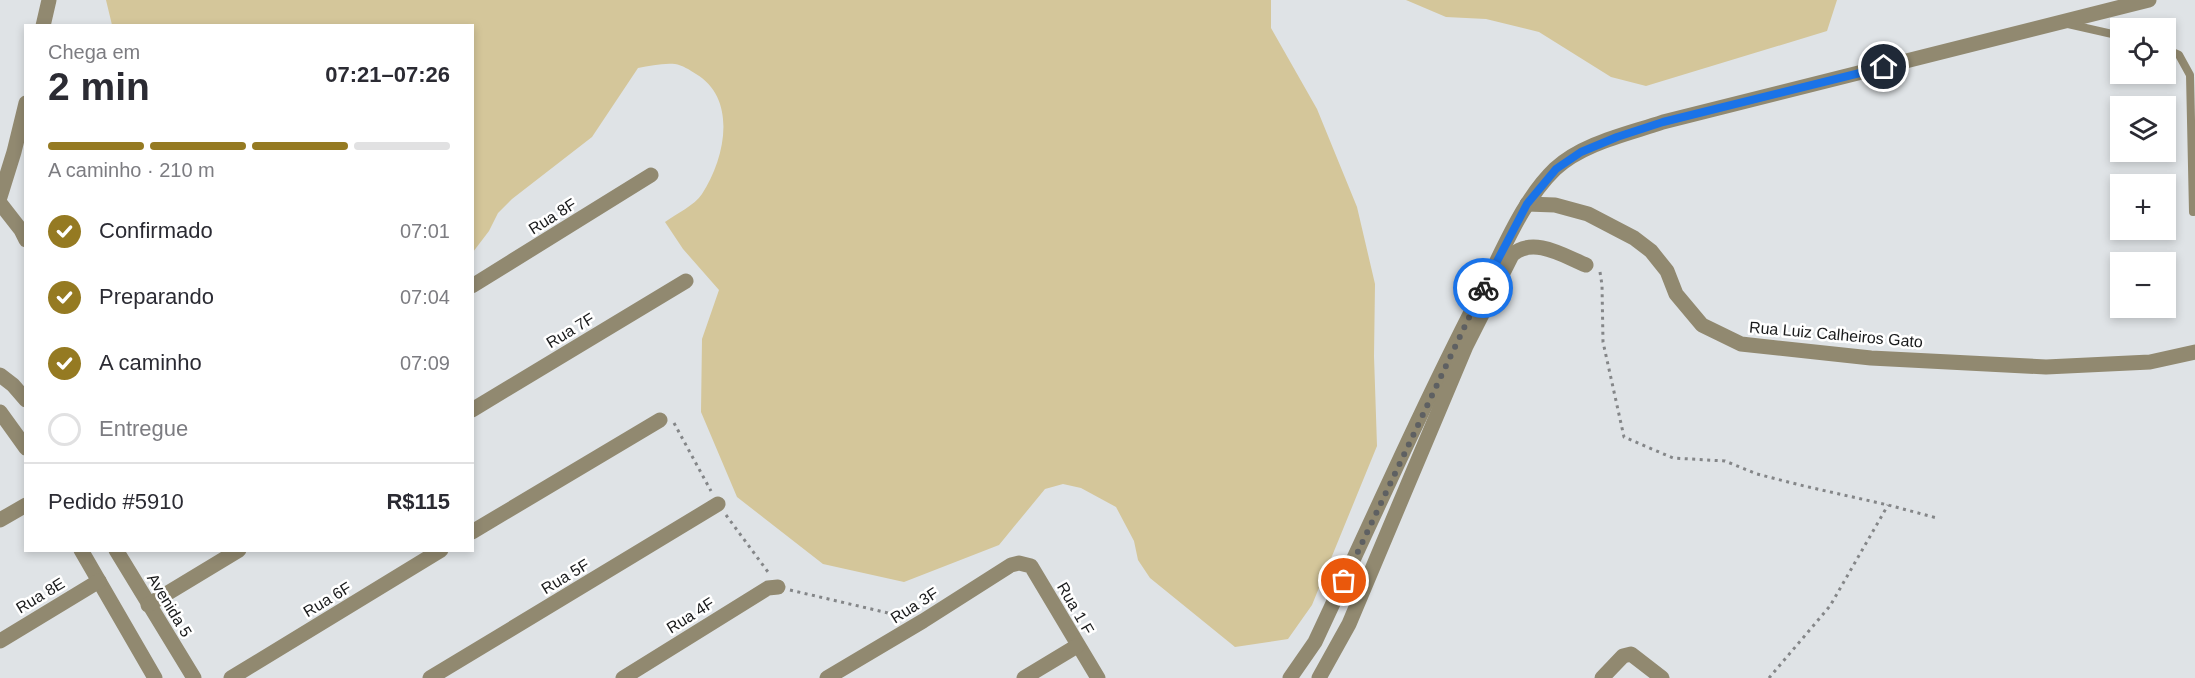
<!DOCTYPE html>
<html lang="pt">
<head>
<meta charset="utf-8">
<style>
  body { margin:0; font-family:Arial,sans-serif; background:#f7f7f7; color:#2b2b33; height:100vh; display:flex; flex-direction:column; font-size:22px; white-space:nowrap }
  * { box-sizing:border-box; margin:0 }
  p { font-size:20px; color:#7c7c81 }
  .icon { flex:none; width:33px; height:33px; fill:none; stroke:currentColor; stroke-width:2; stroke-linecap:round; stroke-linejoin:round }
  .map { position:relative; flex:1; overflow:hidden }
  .details { position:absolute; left:24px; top:24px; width:450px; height:528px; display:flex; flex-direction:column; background:#fff; border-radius:0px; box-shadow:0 3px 9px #0003 }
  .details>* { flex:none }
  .buttons { position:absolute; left:2110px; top:18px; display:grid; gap:12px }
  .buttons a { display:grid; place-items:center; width:66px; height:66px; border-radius:0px; background:#fff; box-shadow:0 3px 9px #0003; font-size:30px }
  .pin { position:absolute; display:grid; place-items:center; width:51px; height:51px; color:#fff; margin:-26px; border:3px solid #fff; border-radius:50%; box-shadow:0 2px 6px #0007 }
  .courier { position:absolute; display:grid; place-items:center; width:60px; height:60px; margin:-30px; border:4px solid #1a73e8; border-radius:50%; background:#fff; color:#222; box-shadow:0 2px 8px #0007 }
  .overview em { font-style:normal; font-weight:700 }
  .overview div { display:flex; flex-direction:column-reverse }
  .overview { display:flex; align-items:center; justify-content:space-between; height:102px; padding:0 24px }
  h1 { font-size:39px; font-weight:700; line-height:45px }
  .bar { display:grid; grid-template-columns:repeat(4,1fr); gap:9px 6px; align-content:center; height:72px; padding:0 24px }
  .bar i { height:8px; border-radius:4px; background:#e1e1e2 }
  .bar .selected { background:#957a22 }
  .bar p { grid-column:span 4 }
  .line { display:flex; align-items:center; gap:15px; padding:0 24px; border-top:2px solid #e1e1e2 }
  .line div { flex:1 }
  ol { padding:0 24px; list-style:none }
  li { display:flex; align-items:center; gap:18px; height:66px }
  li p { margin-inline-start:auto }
  li .icon { padding:6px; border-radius:50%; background:#957a22; color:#fff; stroke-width:4 }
  li:last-child { color:#7c7c81 }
  li i { width:33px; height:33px; border:3px solid #e1e1e2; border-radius:50% }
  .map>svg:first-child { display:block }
  .green { fill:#d4c69a }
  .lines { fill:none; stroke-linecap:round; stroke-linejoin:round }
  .path { stroke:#848688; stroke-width:3; stroke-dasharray:3 4.5; stroke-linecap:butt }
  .lane { stroke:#918970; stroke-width:8 }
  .street { stroke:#918970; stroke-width:15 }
  .done { stroke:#5e6062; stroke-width:6; stroke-dasharray:0 10.8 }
  .route { stroke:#1a73e8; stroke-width:8 }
  .labels { text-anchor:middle; stroke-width:5; stroke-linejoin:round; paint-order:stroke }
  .street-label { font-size:16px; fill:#191a1b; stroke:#fff }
</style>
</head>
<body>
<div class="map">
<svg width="2195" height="678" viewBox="0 0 2195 678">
  <rect width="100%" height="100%" fill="#dfe3e6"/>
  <g class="green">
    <path d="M 106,0 L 1271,0 L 1271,28 L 1317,109 L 1357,207 L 1375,284 L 1374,356 L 1377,446 L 1312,605 L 1288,639 L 1235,647 L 1150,578 L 1138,560 L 1134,541 L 1116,507 L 1081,488 L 1063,484 L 1045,489 L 999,545 L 904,582 L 823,564 L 737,497 L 701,412 L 702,339 L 719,290 L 683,249 L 665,222 C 676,214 695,205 702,194 C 725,159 738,99 696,74 C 690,70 682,65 675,64 C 662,63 650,66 638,68 L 592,137 L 512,199 L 498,213 L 489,231 L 473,252 L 472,26 L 112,25 Z"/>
    <polygon points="1406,0 1837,0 1827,31 1646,86 1611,77 1539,32 1486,19 1446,17"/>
  </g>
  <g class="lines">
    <g class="path">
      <polyline points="1600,272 1602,285 1603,342 1624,437 1673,458 1725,461 1757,474 1804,486 1888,505 1937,518"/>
      <polyline points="674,423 711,491"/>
      <polyline points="726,515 768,572"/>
      <polyline points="790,590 901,616"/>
      <polyline points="1769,678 1830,606 1888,505"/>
    </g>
    <g class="lane">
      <polyline points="2068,24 2121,36"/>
      <polyline points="2166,49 2179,55 2190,75 2193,212"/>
    </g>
    <g class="street">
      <polyline points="43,26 49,0"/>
      <polyline points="0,197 14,152 26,103"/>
      <polyline points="0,203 21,230 26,240"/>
      <polyline points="1527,204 1555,205 1588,214 1634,238 1651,251 1667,271 1676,294 1702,325 1741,344 1871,358 2046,367 2150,362 2195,352"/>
      <polyline points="472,286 651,175"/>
      <polyline points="0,375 13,385 26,400"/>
      <polyline points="472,410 686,281"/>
      <polyline points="0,412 26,448"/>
      <polyline points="0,520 26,505"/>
      <polyline points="472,532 660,420"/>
      <polyline points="81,550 155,678"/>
      <polyline points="116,550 194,678"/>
      <polyline points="148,605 239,550"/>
      <polyline points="0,641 99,581"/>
      <polyline points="231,678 441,550"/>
      <polyline points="430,678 718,504"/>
      <polyline points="623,678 768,588 778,587"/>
      <polyline points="827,678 923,621 1011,565 1019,563 1031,566 1098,678"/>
      <polyline points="1024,678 1077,646"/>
      <path d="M 1290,678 L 1315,642 C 1371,523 1424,402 1485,285 C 1505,246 1523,200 1555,169 C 1583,143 1628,134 1663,122 L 2149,0"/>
      <path d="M 1319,678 L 1349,624 L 1466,346 L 1512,255 C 1533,236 1564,256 1586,265"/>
      <polyline points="1602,678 1623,656 1631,654 1662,678"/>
    </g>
  </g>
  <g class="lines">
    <polyline class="done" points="1344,581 1483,288"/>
    <polyline class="route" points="1483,288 1527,204 1556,169 1581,152 1617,137 1663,122 1884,67"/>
  </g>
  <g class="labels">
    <g class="street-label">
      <text transform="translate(552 216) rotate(-32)" y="6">Rua 8F</text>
      <text transform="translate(570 330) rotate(-31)" y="6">Rua 7F</text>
      <text transform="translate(1836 334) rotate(5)" y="6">Rua Luiz Calheiros Gato</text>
      <text transform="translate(565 576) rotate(-31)" y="6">Rua 5F</text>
      <text transform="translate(40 595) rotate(-31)" y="6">Rua 8E</text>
      <text transform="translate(327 599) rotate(-31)" y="6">Rua 6F</text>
      <text transform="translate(170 605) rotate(59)" y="6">Avenida 5</text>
      <text transform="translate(914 605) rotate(-32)" y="6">Rua 3F</text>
      <text transform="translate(1076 608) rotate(60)" y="6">Rua 1 F</text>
      <text transform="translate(690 615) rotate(-32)" y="6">Rua 4F</text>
    </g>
  </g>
</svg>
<div class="buttons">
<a><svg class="icon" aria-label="locate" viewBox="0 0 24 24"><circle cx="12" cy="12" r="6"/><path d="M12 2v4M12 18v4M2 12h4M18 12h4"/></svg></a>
<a><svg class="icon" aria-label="layers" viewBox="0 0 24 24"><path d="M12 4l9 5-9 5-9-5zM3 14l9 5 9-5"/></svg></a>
<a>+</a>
<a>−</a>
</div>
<div class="pin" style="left:1344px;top:581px;background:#ea580c"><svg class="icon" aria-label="bag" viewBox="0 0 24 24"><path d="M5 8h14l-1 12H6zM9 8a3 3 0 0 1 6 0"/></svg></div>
<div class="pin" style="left:1884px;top:67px;background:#1f2937"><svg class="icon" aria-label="home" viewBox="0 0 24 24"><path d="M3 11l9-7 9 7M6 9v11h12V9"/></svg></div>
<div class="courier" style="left:1483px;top:288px"><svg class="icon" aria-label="bike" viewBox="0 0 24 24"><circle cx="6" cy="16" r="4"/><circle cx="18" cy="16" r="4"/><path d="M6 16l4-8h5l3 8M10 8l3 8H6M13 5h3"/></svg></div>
<section class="details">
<div class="overview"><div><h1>2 min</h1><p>Chega em</p></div><em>07:21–07:26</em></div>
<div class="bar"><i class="selected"></i><i class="selected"></i><i class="selected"></i><i></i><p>A caminho · 210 m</p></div>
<ol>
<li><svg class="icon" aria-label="check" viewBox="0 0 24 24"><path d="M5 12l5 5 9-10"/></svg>Confirmado<p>07:01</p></li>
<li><svg class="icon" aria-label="check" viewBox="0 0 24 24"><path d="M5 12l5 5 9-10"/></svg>Preparando<p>07:04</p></li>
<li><svg class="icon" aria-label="check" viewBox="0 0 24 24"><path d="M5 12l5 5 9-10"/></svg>A caminho<p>07:09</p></li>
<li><i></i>Entregue</li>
</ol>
<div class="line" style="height:78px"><div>Pedido #5910</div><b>R$115</b></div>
</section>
</div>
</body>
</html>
